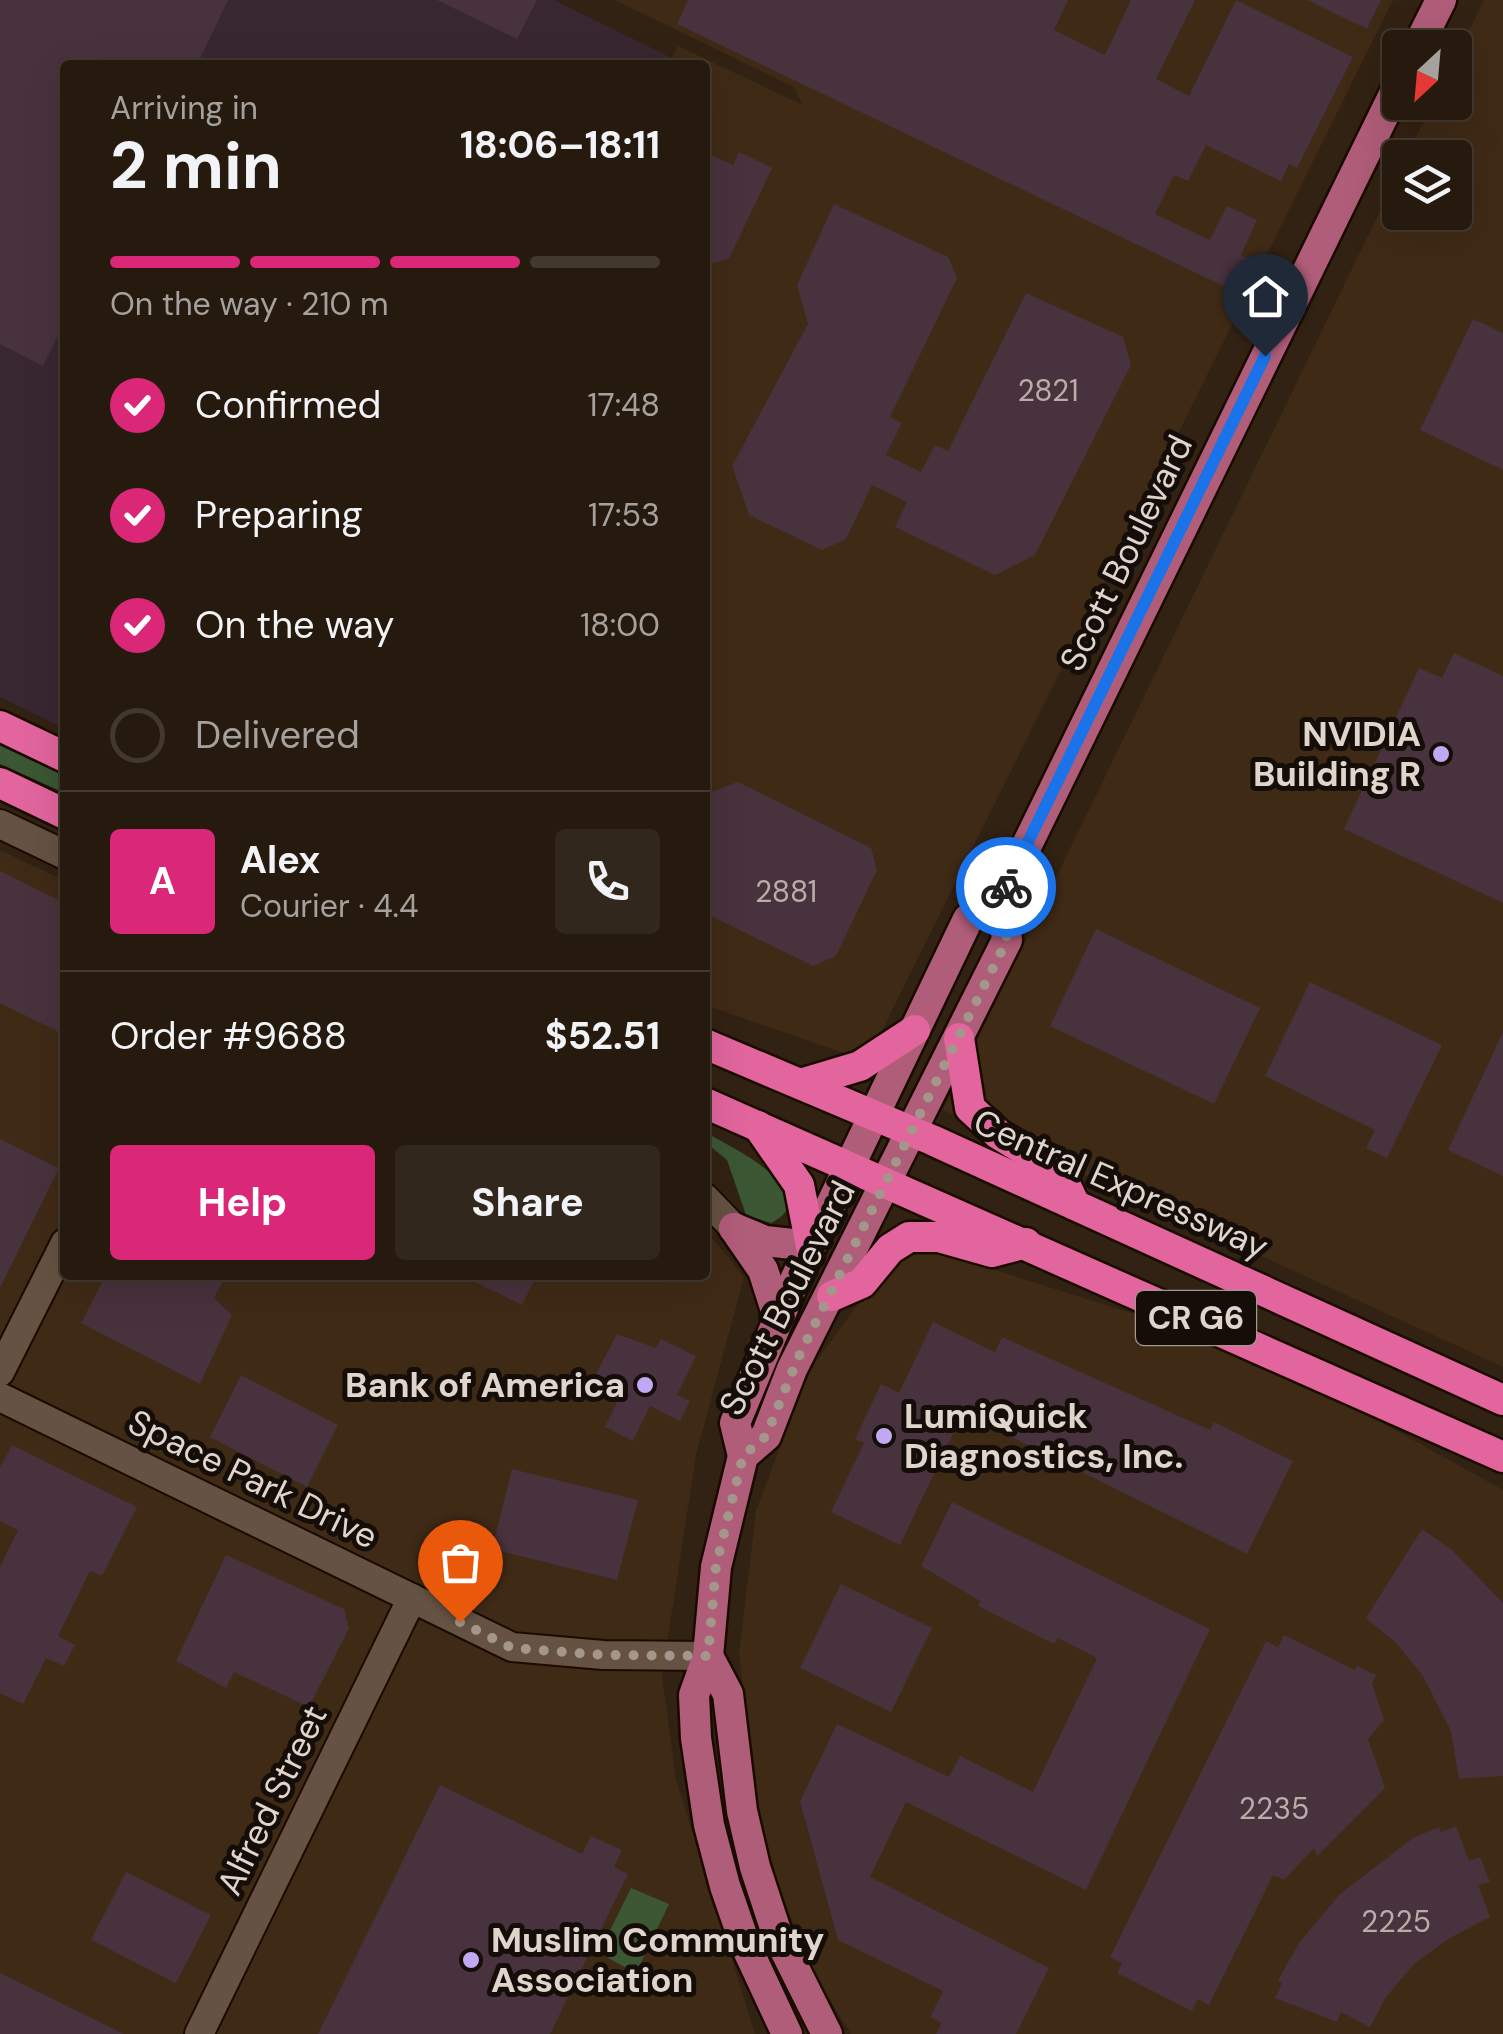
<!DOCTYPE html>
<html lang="en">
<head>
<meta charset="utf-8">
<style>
  body { margin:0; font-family:"DM Sans",sans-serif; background:#32271c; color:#f1f3f6; height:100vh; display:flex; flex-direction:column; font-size:38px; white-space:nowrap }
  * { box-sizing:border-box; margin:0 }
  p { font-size:32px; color:#a4a19e }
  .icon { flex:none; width:55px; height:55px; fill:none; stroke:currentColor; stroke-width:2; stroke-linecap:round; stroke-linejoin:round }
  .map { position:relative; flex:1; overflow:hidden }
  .drawer { position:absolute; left:60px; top:60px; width:650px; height:1220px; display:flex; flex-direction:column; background:#261a0e; border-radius:10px; box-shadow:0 10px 40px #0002,0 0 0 2px #42382e }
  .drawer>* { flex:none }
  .needle { width:65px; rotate:206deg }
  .controls { position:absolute; left:1382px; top:30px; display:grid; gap:20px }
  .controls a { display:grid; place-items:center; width:90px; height:90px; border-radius:10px; background:#261a0e; box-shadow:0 10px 40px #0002,0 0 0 2px #42382e; font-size:50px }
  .pin { position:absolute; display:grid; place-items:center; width:85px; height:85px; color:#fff; margin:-102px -42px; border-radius:50% 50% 50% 0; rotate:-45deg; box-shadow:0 0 10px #0007 }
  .pin .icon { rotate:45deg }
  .courier { position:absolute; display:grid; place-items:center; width:100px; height:100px; margin:-50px; border:8px solid #1a73e8; border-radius:50%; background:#fff; color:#222; box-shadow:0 2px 12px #0007 }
  .summary em { font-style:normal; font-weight:700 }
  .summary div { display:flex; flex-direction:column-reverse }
  .summary { display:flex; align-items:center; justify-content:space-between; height:170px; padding:0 50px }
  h1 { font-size:65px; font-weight:700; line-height:75px }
  .bar { display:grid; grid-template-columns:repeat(4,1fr); gap:15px 10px; align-content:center; height:120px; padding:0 50px }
  .bar i { height:12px; border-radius:8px; background:#42382e }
  .bar .current { background:#db2777 }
  .bar p { grid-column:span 4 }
  .line { display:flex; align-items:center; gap:25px; padding:0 50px; border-top:2px solid #42382e }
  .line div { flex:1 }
  .round { display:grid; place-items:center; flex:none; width:105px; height:105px; border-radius:10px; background:#32271c }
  ol { padding:0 50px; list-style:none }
  li { display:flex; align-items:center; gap:30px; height:110px }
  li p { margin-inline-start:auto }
  li .icon { padding:10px; border-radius:50%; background:#db2777; color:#fff; stroke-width:4 }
  li:last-child { color:#a4a19e }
  li i { width:55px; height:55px; border:5px solid #42382e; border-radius:50% }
  .button { display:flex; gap:20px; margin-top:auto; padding:20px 50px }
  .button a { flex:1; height:115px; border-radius:10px; background:#db2777; color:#fff; font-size:40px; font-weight:700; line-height:115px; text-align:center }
  .button a+a { background:#32271c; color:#f1f3f6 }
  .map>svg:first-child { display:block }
  .built { fill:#3f2a16 }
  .industrial { fill:#382731 }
  .green { fill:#3b5733 }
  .building { fill:#48323d }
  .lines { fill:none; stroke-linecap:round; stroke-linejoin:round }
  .minor-casing { stroke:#1a0b01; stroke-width:32 }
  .major-casing { stroke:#1a0b01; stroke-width:35 }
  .highway-casing { stroke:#1a0b01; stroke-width:35 }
  .minor { stroke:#655242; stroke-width:28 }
  .major { stroke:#b05d79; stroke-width:30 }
  .highway { stroke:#e2659e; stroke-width:30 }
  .done { stroke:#a3968b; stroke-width:10; stroke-dasharray:0 18 }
  .route { stroke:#1a73e8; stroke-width:12 }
  .poi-dot { fill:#c0a8f4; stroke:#150d07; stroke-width:4 }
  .labels { text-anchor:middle; stroke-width:10; stroke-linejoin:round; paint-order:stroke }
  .number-label { font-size:30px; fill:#baaca8 }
  .shield { fill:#150d07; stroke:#a39991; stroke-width:2.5 }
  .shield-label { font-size:32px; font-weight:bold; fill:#e0d5cc }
  .street-label { font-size:35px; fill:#e0d5cc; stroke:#150d07 }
  .poi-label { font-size:35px; font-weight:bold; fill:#e0d5cc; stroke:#150d07; text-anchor:end }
</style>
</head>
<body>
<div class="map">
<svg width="1503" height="2034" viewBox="0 0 1503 2034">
  <rect width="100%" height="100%" fill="#322213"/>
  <g class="built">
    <polygon points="615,0 1393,0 867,1061 705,1005 705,65 669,65 678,46 803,105 794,87"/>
    <polygon points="1484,0 1503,0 1503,1367 943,1110 1400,170 1400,212 1455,212 1455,158 1406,157 1433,103 1455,102 1455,59"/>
    <polygon points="0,850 65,881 65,1275 705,1275 705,1229 744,1277 696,1455 662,1676 676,1779 755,2034 0,2034"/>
    <polygon points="903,1241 1182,1329 1361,1411 1503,1490 1503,2034 851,2034 814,1974 765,1855 739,1655 756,1511 808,1373"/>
  </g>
  <polygon class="industrial" points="0,0 554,0 672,58 668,65 65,65 65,729 0,697"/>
  <g class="green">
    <polygon points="0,745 65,776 65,793 0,764"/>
    <path d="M 705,1132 C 727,1145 830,1193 771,1223 L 746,1215 L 727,1160 L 705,1142 Z"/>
    <polygon points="631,1888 669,1904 636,1973 599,1953"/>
  </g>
  <g class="building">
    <polygon points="0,0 228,0 197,65 65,65 65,321 43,366 0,344"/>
    <polygon points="437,0 537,0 517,39"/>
    <polygon points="688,0 1068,0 1054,30 1105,55 1131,0 1195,0 1156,79 1189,96 1236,0 1353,57 1297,168 1289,164 1281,181 1206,145 1188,181 1174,175 1155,214 1210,240 1227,206 1257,220 1241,255 1253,261 1238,293 677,24"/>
    <polygon points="1307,0 1381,0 1367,29"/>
    <polygon points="705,152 733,165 739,152 772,168 729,259 705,265"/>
    <polygon points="834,204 948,257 957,278 890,417 902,423 886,455 921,472 935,445 948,451 1026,293 1123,337 1131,365 1035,555 995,575 895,527 907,502 872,485 846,539 822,550 749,515 732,466 808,324 797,285"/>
    <polygon points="1473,319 1503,333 1503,470 1420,430"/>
    <polygon points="1454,653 1503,676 1503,903 1344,829 1419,668 1442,678"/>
    <polygon points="738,782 871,848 877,870 836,956 813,966 705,913 705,794"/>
    <polygon points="0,871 65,903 65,1035 0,1003"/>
    <polygon points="1096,929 1260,1008 1214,1104 1050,1026"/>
    <polygon points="1310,982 1442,1045 1387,1158 1366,1148 1375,1130 1265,1076"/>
    <polygon points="1503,1032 1503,1176 1448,1150"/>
    <polygon points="0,1139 59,1168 0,1288"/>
    <polygon points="106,1275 226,1275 214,1298 232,1315 200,1384 81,1323"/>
    <polygon points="461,1275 537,1275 522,1305"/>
    <polygon points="933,1322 995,1352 1002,1337 1210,1430 1214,1422 1293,1461 1247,1554 963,1413 900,1545 831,1512 864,1443 855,1439 881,1384 899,1393"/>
    <polygon points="617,1334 656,1348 661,1339 696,1356 677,1395 690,1401 680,1421 650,1406 633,1441 605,1427 622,1392 594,1378"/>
    <polygon points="241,1375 338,1425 307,1487 210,1437"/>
    <polygon points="12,1445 137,1507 102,1576 90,1571 58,1636 75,1645 64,1666 46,1658 23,1704 0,1693 0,1567 18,1530 0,1521 0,1468"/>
    <polygon points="512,1469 638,1500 617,1580 492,1549"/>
    <polygon points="952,1502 1210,1629 1086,1890 906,1802 870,1877 1049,1968 1016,2034 936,2034 942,2023 930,2017 943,1991 838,1940 800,1801 837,1724 949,1777 960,1756 1033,1792 1097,1658 1058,1638 1054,1644 978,1606 980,1601 921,1566"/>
    <polygon points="1422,1529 1451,1549 1503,1603 1503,1776 1459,1779 1451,1731 1423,1676 1397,1644 1366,1618"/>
    <polygon points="226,1555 344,1609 349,1628 309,1707 234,1672 226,1688 176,1661"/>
    <polygon points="841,1584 932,1628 891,1712 800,1668"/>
    <polygon points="1284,1635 1355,1670 1357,1666 1376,1675 1372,1684 1384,1720 1368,1739 1385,1788 1317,1856 1314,1848 1284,1880 1273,1875 1209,2005 1198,1999 1192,2011 1117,1973 1122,1963 1110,1957 1266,1641 1278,1647"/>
    <polygon points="440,1785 582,1854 591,1836 622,1850 614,1867 628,1874 550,2034 318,2034"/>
    <polygon points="1456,1826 1469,1861 1480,1857 1490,1882 1478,1885 1490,1917 1448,1939 1414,1964 1386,1997 1370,2027 1341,2012 1337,2022 1275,1998 1282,1983 1278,1980 1299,1943 1340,1894 1413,1838 1439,1827 1441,1832"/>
    <polygon points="126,1872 211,1915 176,1983 91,1940"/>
    <polygon points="0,1973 124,2034 0,2034"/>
  </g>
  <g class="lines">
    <g class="minor-casing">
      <g id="minor">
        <polyline points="0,824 65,855"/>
        <polyline points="705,1198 734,1228"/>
        <polyline points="0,1372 65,1243"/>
        <polyline points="0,1397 512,1647 603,1655 708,1656"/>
        <polyline points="199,2034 412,1598"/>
      </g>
    </g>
    <g class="major-casing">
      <g id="major">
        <polyline points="1417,48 1441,0"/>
        <polyline points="734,1228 763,1270 778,1317"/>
        <polyline points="734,1228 765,1241 811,1246"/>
        <polyline points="743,1456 766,1436 792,1369 1007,940 1001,898"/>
        <polyline points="708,1656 728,1694 742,1811 755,1867 777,1934 827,2034"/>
        <polyline points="787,2034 745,1944 725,1886 709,1825 696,1738 694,1695 708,1656 716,1567 743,1456 735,1423 794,1282 968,919 1001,898 1400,82"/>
      </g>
    </g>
    <g class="highway-casing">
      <g id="highway">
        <polyline points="0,726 65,757"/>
        <polyline points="0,783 65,814"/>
        <polyline points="959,1038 970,1108 998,1134 1059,1171 1075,1205"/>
        <polyline points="705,1044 932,1140 1503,1400"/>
        <polyline points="800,1084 860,1066 915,1030"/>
        <polyline points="705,1103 1503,1457"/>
        <polyline points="758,1126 799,1185 811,1246"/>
        <polyline points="832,1296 862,1283 890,1249 909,1237 939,1237 992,1252 1026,1243"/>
      </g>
    </g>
    <use href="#minor" class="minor"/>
    <use href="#major" class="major"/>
    <use href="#highway" class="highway"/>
  </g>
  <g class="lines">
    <polyline class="done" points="460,1622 512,1648 603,1655 708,1656 716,1566 743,1456 766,1436 798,1358 1007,940 1001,898 1006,887"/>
    <polyline class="route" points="1006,887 1265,356"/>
  </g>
  <g class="poi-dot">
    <circle cx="1441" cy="754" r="10"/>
    <circle cx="645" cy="1385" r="10"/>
    <circle cx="884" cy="1436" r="10"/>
    <circle cx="471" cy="1960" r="10"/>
  </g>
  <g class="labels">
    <g class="number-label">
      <text x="1048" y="401">2821</text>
      <text x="786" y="902">2881</text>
      <text x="1274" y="1819">2235</text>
      <text x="1396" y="1932">2225</text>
    </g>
    <rect class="shield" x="1136" y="1291" width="120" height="54" rx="8"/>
    <g class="shield-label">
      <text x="1196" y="1329">CR G6</text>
    </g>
    <g class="street-label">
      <text transform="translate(1126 553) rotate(-64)" y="12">Scott Boulevard</text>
      <text transform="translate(1121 1184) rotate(24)" y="12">Central Expressway</text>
      <text transform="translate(787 1298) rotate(-63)" y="12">Scott Boulevard</text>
      <text transform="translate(253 1479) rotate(26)" y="12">Space Park Drive</text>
      <text transform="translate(272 1800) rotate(-64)" y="12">Alfred Street</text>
    </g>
    <g class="poi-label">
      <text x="1421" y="746">NVIDIA<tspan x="1421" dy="40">Building R</tspan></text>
      <text x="625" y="1397">Bank of America</text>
      <text x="904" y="1428" text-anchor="start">LumiQuick<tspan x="904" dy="40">Diagnostics, Inc.</tspan></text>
      <text x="491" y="1952" text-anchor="start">Muslim Community<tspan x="491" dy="40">Association</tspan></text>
    </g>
  </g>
</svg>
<div class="controls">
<a><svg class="needle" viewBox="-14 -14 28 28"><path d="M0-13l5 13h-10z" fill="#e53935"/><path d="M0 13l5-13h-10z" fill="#a4a19e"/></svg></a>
<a><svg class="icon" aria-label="layers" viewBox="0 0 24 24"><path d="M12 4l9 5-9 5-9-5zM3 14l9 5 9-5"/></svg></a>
</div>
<div class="pin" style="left:460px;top:1622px;background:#ea580c"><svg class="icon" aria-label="bag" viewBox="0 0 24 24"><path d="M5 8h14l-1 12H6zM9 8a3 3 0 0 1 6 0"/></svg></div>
<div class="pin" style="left:1265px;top:356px;background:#1f2937"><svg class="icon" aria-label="home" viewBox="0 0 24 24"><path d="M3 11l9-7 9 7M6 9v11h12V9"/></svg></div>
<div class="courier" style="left:1006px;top:887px"><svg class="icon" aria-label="bike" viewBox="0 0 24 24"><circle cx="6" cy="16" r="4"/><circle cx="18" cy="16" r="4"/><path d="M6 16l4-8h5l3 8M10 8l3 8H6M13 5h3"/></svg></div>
<section class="drawer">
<div class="summary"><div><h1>2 min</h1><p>Arriving in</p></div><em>18:06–18:11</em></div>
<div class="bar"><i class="current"></i><i class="current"></i><i class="current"></i><i></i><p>On the way · 210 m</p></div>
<ol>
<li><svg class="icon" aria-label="check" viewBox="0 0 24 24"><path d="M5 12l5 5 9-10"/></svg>Confirmed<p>17:48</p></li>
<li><svg class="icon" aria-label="check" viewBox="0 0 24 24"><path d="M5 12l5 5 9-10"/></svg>Preparing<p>17:53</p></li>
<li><svg class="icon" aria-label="check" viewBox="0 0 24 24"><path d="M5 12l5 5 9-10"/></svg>On the way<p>18:00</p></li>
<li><i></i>Delivered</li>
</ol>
<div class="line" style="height:180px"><b class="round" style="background:#db2777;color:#fff">A</b><div><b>Alex</b><p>Courier · 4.4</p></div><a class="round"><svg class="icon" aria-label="phone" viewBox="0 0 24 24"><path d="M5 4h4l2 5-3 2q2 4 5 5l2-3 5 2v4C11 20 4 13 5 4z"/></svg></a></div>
<div class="line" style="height:130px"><div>Order #9688</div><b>$52.51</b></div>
<div class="button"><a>Help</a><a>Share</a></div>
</section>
</div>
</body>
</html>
